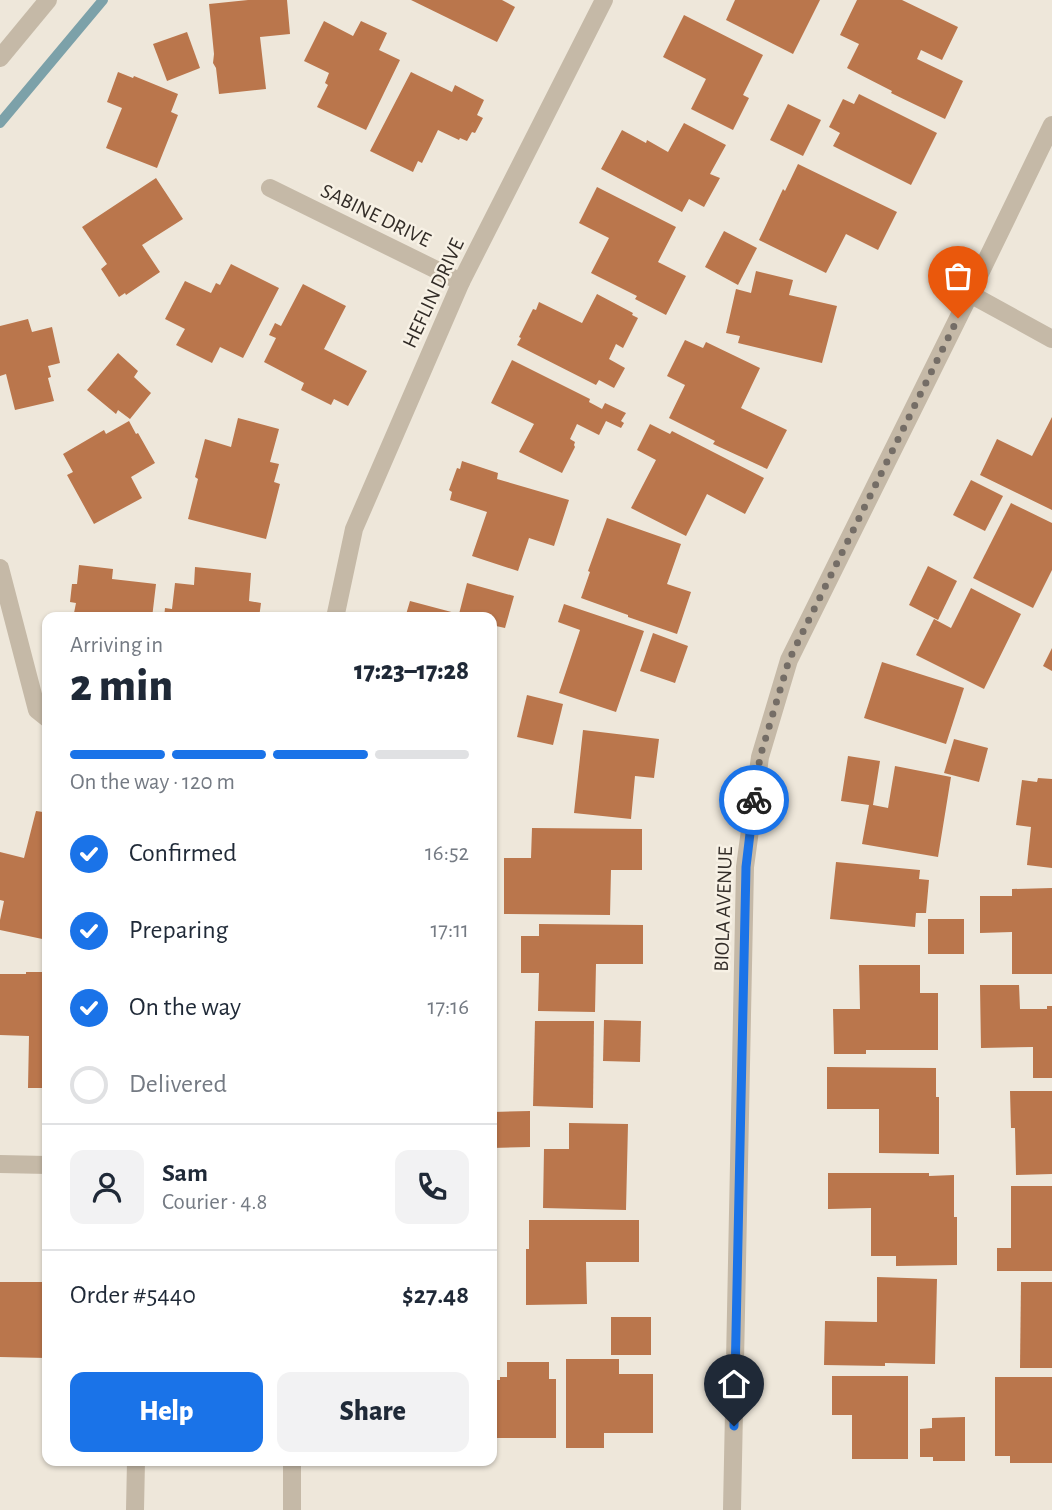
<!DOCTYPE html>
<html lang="en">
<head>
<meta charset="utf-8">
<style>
  body { margin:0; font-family:"Alegreya Sans",sans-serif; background:#f2f2f3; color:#1f2937; height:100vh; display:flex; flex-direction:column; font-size:26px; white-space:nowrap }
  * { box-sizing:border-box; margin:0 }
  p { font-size:23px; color:#747a83 }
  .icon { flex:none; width:38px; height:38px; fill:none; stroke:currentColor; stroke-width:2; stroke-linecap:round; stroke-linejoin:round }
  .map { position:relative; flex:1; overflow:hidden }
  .details { position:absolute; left:42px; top:612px; width:455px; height:854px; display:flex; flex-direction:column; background:#fff; border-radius:14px; box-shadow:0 2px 5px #0004 }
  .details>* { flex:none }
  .pin { position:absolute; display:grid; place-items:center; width:60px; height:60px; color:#fff; margin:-72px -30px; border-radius:50% 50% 50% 0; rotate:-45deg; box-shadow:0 0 7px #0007 }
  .pin .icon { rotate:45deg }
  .courier { position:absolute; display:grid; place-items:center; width:70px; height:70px; margin:-35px; border:5px solid #1a73e8; border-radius:50%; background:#fff; color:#222; box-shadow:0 2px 9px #0007 }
  .head em { font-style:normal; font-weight:800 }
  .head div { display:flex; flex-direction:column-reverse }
  .head { display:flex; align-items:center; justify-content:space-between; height:119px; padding:0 28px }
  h1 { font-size:46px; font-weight:800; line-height:52px }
  .bar { display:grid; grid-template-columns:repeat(4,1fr); gap:10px 7px; align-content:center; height:84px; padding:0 28px }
  .bar i { height:9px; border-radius:5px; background:#e0e1e3 }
  .bar .active { background:#1a73e8 }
  .bar p { grid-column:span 4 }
  .line { display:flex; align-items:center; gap:18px; padding:0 28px; border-top:2px solid #e0e1e3 }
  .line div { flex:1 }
  .round { display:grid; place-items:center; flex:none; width:74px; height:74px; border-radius:14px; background:#f2f2f3 }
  ol { padding:0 28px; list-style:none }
  li { display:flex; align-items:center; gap:21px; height:77px }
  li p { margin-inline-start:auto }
  li .icon { padding:7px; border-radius:50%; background:#1a73e8; color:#fff; stroke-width:4 }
  li:last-child { color:#747a83 }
  li i { width:38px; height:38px; border:4px solid #e0e1e3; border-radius:50% }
  .button { display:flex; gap:14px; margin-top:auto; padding:14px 28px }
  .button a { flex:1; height:80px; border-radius:14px; background:#1a73e8; color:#fff; font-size:28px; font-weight:800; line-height:80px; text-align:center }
  .button a+a { background:#f2f2f3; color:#1f2937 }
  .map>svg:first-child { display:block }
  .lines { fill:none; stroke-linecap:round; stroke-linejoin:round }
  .stream { stroke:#7ca1a9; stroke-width:10 }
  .building { fill:#ba764c }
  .service { stroke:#c5b9a7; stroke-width:18 }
  .minor { stroke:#c5b9a7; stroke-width:18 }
  .tertiary { stroke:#c5b9a7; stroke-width:18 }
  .done { stroke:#746d66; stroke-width:7; stroke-dasharray:0 12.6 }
  .route { stroke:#1a73e8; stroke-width:9 }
  .labels { text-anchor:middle; stroke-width:5; stroke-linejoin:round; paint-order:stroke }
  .street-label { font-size:21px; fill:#322c27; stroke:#f7f1e5 }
</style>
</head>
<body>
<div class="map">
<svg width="1052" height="1510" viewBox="0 0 1052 1510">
  <rect width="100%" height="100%" fill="#eee7da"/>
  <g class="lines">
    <polyline class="stream" points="0,123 103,0"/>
  </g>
  <g class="building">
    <polygon points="248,0 287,0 290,34 260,37 266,89 219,94 216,68 213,63 214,54 209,4"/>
    <polygon points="411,0 502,0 515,7 497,42"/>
    <polygon points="735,0 820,0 793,54 726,20"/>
    <polygon points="857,0 902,0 958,27 942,60 921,50 917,59 963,81 945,119 891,93 892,91 847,68 859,44 840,35"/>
    <polygon points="684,15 763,55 743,95 749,98 733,130 691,109 706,79 663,57"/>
    <polygon points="324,21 353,36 361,21 387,33 379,50 400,60 366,130 317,107 328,85 325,83 329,73 304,61"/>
    <polygon points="187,32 200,68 167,81 153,44"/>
    <polygon points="118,72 133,78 134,76 178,94 171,112 178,115 157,168 106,148 122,108 107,102"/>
    <polygon points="411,72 452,92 455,85 484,100 477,115 483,118 475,133 472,132 467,141 460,138 459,140 438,130 422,163 418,161 413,172 370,151"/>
    <polygon points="859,94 937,133 911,185 833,146 840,133 829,127 843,99 854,104"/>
    <polygon points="788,104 821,120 803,156 770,140"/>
    <polygon points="684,123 726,145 710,174 720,178 704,207 689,199 682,212 601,169 622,130 646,143 647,140 668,152"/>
    <polygon points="798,164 897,212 878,250 846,234 826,273 759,240 783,189 785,191"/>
    <polygon points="156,178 183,219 142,245 160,272 126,295 125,293 119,297 101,269 107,264 82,227"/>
    <polygon points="597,187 676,227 658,262 686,276 666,315 635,299 637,296 591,273 609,238 579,223"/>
    <polygon points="724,231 757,248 738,285 705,267"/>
    <polygon points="231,264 279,288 243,358 220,347 212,363 176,345 185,329 165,319 185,281 211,293 216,283 220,285"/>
    <polygon points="756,271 793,280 789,295 837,306 822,363 738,343 740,336 726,333 736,289 751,293"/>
    <polygon points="303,284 346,306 324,349 367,371 348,406 334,399 331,405 301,390 304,383 264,362 276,338 269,335 275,323 281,326"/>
    <polygon points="597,294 633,313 632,315 638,318 623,348 616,344 609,359 625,368 614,388 599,380 596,385 517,345 521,338 519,337 533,309 536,310 539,302 582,323"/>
    <polygon points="28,319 32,332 52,327 60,363 48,366 51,377 48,378 54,401 15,410 6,374 0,376 0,326"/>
    <polygon points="685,340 703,348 706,342 760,368 741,408 787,430 767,469 713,444 715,441 669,418 685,385 667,376"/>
    <polygon points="118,353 138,371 134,377 151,393 130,419 118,410 116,414 87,390"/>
    <polygon points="512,360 590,399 589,402 602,409 605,403 626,413 621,421 624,423 621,428 606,421 599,435 577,424 570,439 575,442 574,445 575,447 562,473 519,452 534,424 491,403"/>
    <polygon points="1052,417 1052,510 980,475 997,439 1032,456"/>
    <polygon points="238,418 279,429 270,462 279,464 274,482 280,484 266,539 188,519 198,479 195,477 205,439 231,447"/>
    <polygon points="129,421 136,434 138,433 155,463 131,477 142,498 94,524 67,475 73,472 63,454 104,430 106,434"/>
    <polygon points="650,424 670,434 672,431 764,478 745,514 707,494 686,536 631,508 656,460 637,450"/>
    <polygon points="462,461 498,473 497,479 569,500 554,546 529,538 518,571 472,556 487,512 450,500 452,492 449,490 457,468 460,469"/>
    <polygon points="971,480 1003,496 985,531 953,515"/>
    <polygon points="1011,503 1052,523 1052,570 1033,608 973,578"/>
    <polygon points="607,518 681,544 667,584 691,592 677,634 628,617 628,615 581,598 590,572 588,571"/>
    <polygon points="79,565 113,569 112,579 156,584 152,618 106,618 74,613 76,603 70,602 72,584 77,584"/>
    <polygon points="928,566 957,581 938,620 909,605"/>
    <polygon points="195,567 251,573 249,601 261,603 259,618 164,618 165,608 172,609 175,583 194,585"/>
    <polygon points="467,583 514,596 505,628 496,626 493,638 492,618 405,618 410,601 459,614"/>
    <polygon points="971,588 1021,614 984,689 916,655 934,619 951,628"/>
    <polygon points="564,604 644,631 616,712 559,693 580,630 558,622"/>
    <polygon points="653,633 688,646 675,683 640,671"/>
    <polygon points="1052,648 1052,671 1043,666"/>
    <polygon points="882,662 964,688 946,744 864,718"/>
    <polygon points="527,695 563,704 553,745 517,737"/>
    <polygon points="583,730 659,739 654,778 635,776 631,819 574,813"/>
    <polygon points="954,739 988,748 979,782 944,773"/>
    <polygon points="848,756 880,761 873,805 888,808 895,766 951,777 938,857 862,844 869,805 841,801"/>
    <polygon points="1038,778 1052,779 1052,868 1027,865 1031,827 1016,825 1022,780 1037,782"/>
    <polygon points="44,809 47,810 47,940 0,930 0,920 4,901 0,900 0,852 24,858 36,811 43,812"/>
    <polygon points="532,828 642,829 642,870 611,870 610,915 504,914 504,858 531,858"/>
    <polygon points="836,862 920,870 919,879 929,880 926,913 916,913 915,927 830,919"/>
    <polygon points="1052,888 1052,974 1012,974 1012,932 980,933 980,896 1012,896 1012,889"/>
    <rect x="928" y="919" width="36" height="35"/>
    <polygon points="539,924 643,925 643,964 596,964 595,1012 538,1011 539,973 521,973 521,936 539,936"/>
    <polygon points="859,965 920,965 920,993 938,993 938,1050 866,1050 866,1054 834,1054 833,1009 860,1009"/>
    <polygon points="26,972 47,972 47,1088 28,1088 29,1036 0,1035 0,974 26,974"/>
    <polygon points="980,985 1019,985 1020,1009 1047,1009 1047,1006 1052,1006 1052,1078 1033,1078 1033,1047 981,1048"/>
    <polygon points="604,1020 641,1021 640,1062 603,1061"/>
    <polygon points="535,1021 594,1021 593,1108 533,1106"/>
    <polygon points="827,1067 936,1068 936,1097 939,1097 939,1154 879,1153 879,1109 827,1109"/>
    <polygon points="1010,1091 1052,1091 1052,1174 1016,1175 1015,1128 1011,1128"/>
    <polygon points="530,1111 530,1147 492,1148 492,1112"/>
    <polygon points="569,1123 628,1124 626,1210 543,1208 544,1149 569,1149"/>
    <polygon points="828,1173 929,1173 929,1176 954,1175 954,1217 957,1217 957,1265 896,1266 896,1256 871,1256 871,1208 828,1209"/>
    <polygon points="1011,1186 1052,1186 1052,1271 997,1271 997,1248 1011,1248"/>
    <polygon points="529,1220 639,1220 639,1262 586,1262 587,1304 526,1305 526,1249 529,1249"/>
    <polygon points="877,1277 937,1279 935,1364 885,1363 885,1366 824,1365 825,1321 877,1322"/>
    <polygon points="0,1282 47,1282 47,1358 0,1357"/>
    <polygon points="1021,1282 1052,1282 1052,1368 1020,1368"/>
    <polygon points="492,1314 496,1314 495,1354 492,1354"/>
    <rect x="611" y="1317" width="40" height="38"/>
    <polygon points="566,1359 619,1359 619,1374 653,1374 653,1433 604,1433 604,1448 566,1448"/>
    <polygon points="507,1362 549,1362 549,1379 556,1379 556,1438 492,1438 492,1380 500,1380 500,1377 507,1377"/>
    <polygon points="832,1376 908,1376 908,1459 852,1459 852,1415 832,1415"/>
    <polygon points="995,1377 1052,1377 1052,1463 1010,1463 1010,1456 995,1456"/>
    <polygon points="965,1417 965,1461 933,1461 933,1457 920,1457 920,1429 932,1428 932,1418"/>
  </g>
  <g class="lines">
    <g class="service">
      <polyline points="0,58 48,0"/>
      <polyline points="135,1510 136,1461"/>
    </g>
    <g class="minor">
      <polyline points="270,188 461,282"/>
      <polyline points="970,294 1052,339"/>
      <polyline points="0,568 37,710 47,718"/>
      <polyline points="335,618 354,529 461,282 604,0"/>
      <polyline points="0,1164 47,1165"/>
      <polyline points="292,1461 292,1510"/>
    </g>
    <polyline class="tertiary" points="732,1510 745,867 760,757 789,660 970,294 1052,125"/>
  </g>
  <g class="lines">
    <polyline class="done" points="754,800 760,757 789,660 958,318"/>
    <polyline class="route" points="734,1426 746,867 754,800"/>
  </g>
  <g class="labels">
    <g class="street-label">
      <text transform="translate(376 215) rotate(26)" y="7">SABINE DRIVE</text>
      <text transform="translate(433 293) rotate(-65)" y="7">HEFLIN DRIVE</text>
      <text transform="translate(723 909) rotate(-88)" y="7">BIOLA AVENUE</text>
    </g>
  </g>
</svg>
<div class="pin" style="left:958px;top:318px;background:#ea580c"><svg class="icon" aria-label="bag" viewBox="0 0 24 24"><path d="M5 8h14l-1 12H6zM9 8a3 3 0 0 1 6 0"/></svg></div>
<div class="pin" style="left:734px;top:1426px;background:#1f2937"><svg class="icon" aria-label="home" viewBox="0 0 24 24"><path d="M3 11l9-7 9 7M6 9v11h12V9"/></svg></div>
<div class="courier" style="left:754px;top:800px"><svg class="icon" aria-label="bike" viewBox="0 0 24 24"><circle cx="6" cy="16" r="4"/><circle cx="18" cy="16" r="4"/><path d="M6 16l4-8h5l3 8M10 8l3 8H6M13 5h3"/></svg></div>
<section class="details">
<div class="head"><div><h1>2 min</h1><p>Arriving in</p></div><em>17:23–17:28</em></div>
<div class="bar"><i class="active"></i><i class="active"></i><i class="active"></i><i></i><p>On the way · 120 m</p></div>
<ol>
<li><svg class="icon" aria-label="check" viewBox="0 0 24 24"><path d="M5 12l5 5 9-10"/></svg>Confirmed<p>16:52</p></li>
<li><svg class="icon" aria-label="check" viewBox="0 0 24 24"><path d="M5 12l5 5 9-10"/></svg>Preparing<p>17:11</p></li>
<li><svg class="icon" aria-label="check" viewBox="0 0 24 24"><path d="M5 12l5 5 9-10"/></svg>On the way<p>17:16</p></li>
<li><i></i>Delivered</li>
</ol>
<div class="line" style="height:126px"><a class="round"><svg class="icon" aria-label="person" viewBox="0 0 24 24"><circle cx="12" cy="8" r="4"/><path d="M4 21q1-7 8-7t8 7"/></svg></a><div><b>Sam</b><p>Courier · 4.8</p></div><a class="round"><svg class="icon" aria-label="phone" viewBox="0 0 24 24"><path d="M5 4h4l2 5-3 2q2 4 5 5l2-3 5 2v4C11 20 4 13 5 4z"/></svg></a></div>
<div class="line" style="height:91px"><div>Order #5440</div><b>$27.48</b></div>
<div class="button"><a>Help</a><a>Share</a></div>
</section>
</div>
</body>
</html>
